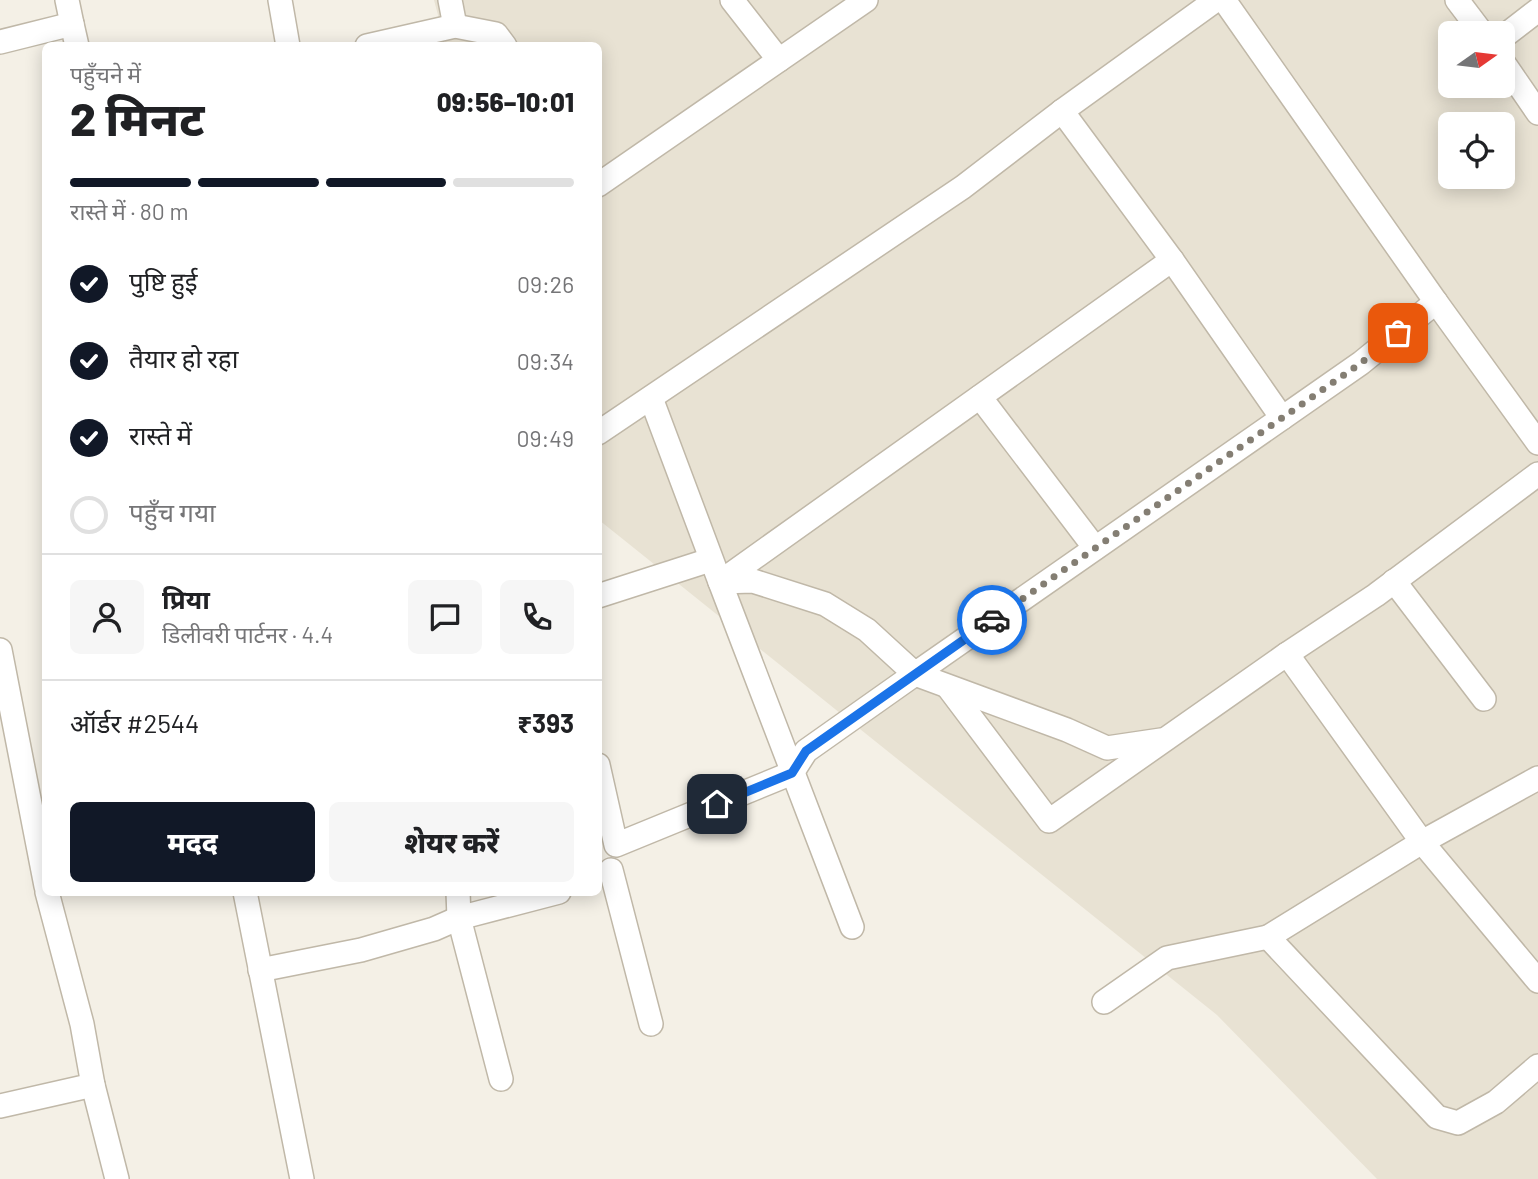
<!DOCTYPE html>
<html lang="hi">
<head>
<meta charset="utf-8">
<style>
  body { margin:0; font-family:Barlow,"Noto Sans Devanagari",sans-serif; background:#f6f6f6; color:#202124; height:100vh; display:flex; flex-direction:column; font-size:26px; white-space:nowrap }
  * { box-sizing:border-box; margin:0 }
  p { font-size:23px; color:#757577 }
  .icon { flex:none; width:38px; height:38px; fill:none; stroke:currentColor; stroke-width:2; stroke-linecap:round; stroke-linejoin:round }
  .map { position:relative; flex:1; overflow:hidden }
  .drawer { position:absolute; left:42px; top:42px; width:560px; height:854px; display:flex; flex-direction:column; background:#fff; border-radius:10px; box-shadow:0 4px 18px #0003 }
  .drawer>* { flex:none }
  .needle { width:46px; rotate:76deg }
  .tools { position:absolute; left:1438px; top:21px; display:grid; gap:14px }
  .tools a { display:grid; place-items:center; width:77px; height:77px; border-radius:10px; background:#fff; box-shadow:0 4px 18px #0003; font-size:35px }
  .pin { position:absolute; display:grid; place-items:center; width:60px; height:60px; color:#fff; margin:-30px; border-radius:14px; box-shadow:0 4px 10px #0006 }
  .courier { position:absolute; display:grid; place-items:center; width:70px; height:70px; margin:-35px; border:5px solid #1a73e8; border-radius:50%; background:#fff; color:#222; box-shadow:0 2px 9px #0007 }
  .overview em { font-style:normal; font-weight:800 }
  .overview div { display:flex; flex-direction:column-reverse }
  .overview { display:flex; align-items:center; justify-content:space-between; height:119px; padding:0 28px }
  h1 { font-size:46px; font-weight:800; line-height:52px }
  .bar { display:grid; grid-template-columns:repeat(4,1fr); gap:10px 7px; align-content:center; height:84px; padding:0 28px }
  .bar i { height:9px; border-radius:5px; background:#e0e0e0 }
  .bar .on { background:#111827 }
  .bar p { grid-column:span 4 }
  .line { display:flex; align-items:center; gap:18px; padding:0 28px; border-top:2px solid #e0e0e0 }
  .line div { flex:1 }
  .round { display:grid; place-items:center; flex:none; width:74px; height:74px; border-radius:10px; background:#f6f6f6 }
  ol { padding:0 28px; list-style:none }
  li { display:flex; align-items:center; gap:21px; height:77px }
  li p { margin-inline-start:auto }
  li .icon { padding:7px; border-radius:50%; background:#111827; color:#fff; stroke-width:4 }
  li:last-child { color:#757577 }
  li i { width:38px; height:38px; border:4px solid #e0e0e0; border-radius:50% }
  .cta { display:flex; gap:14px; margin-top:auto; padding:14px 28px }
  .cta a { flex:1; height:80px; border-radius:10px; background:#111827; color:#fff; font-size:28px; font-weight:800; line-height:80px; text-align:center }
  .cta a+a { background:#f6f6f6; color:#202124 }
  .map>svg:first-child { display:block }
  .residential { fill:#e8e2d3; fill-rule:evenodd }
  .lines { fill:none; stroke-linecap:round; stroke-linejoin:round }
  .street-casing { stroke:#c0b8a8; stroke-width:26 }
  .street { stroke:#fff; stroke-width:23 }
  .done { stroke:#847e73; stroke-width:7; stroke-dasharray:0 12.6 }
  .route { stroke:#1a73e8; stroke-width:9 }
</style>
</head>
<body>
<div class="map">
<svg width="1538" height="1179" viewBox="0 0 1538 1179">
  <rect width="100%" height="100%" fill="#f4f0e6"/>
  <path class="residential" d="M 434,0 L 1538,0 L 1538,1179 L 1377,1179 L 1217,1015 L 599,520 L 598,46 L 446,45 ZM 1451,33 L 1503,33 L 1503,86 L 1451,86 ZM 1451,124 L 1503,124 L 1503,177 L 1451,177 Z"/>
  <g class="lines">
    <g class="street-casing">
      <g id="street">
        <polyline points="280,0 288,46"/>
        <polyline points="450,0 455,26"/>
        <polyline points="732,0 779,60"/>
        <polyline points="1224,0 1436,302"/>
        <polyline points="1457,0 1482,33"/>
        <polyline points="72,24 77,46"/>
        <polyline points="1503,37 1538,10"/>
        <polyline points="0,42 72,24 67,0"/>
        <polyline points="367,46 455,26 496,34 505,46"/>
        <polyline points="1503,62 1538,113"/>
        <polyline points="598,185 866,0"/>
        <polyline points="1172,260 1282,418"/>
        <polyline points="980,397 1095,548"/>
        <polyline points="651,398 720,582 753,581 825,604 867,630 915,674 1361,363 1436,302 1538,443"/>
        <polyline points="598,433 963,187 1062,111 1216,0"/>
        <polyline points="1394,581 1484,699"/>
        <polyline points="598,596 710,560"/>
        <polyline points="0,650 46,886"/>
        <polyline points="1287,654 1422,842 1268,937 1437,1117 1458,1123 1496,1102 1538,1066"/>
        <polyline points="948,687 1049,821 1287,654 1376,595 1538,474"/>
        <polyline points="598,765 616,845 792,773 806,751 915,674 1067,730 1107,748 1161,740"/>
        <polyline points="1538,778 1422,842 1538,981"/>
        <polyline points="611,870 651,1024"/>
        <polyline points="245,892 302,1179"/>
        <polyline points="458,892 459,918 501,1079"/>
        <polyline points="852,927 720,582 1172,260 1062,111"/>
        <polyline points="260,970 361,950 434,929 459,918 559,892"/>
        <polyline points="1104,1002 1167,958 1268,937"/>
        <polyline points="93,1085 117,1179"/>
        <polyline points="0,1106 93,1085 82,1024 47,892"/>
      </g>
    </g>
    <use href="#street" class="street"/>
  </g>
  <g class="lines">
    <polyline class="done" points="992,620 1361,363 1398,333"/>
    <polyline class="route" points="717,804 792,773 806,751 992,620"/>
  </g>
</svg>
<div class="tools">
<a><svg class="needle" viewBox="-14 -14 28 28"><path d="M0-13l5 13h-10z" fill="#e53935"/><path d="M0 13l5-13h-10z" fill="#757577"/></svg></a>
<a><svg class="icon" aria-label="locate" viewBox="0 0 24 24"><circle cx="12" cy="12" r="6"/><path d="M12 2v4M12 18v4M2 12h4M18 12h4"/></svg></a>
</div>
<div class="pin" style="left:1398px;top:333px;background:#ea580c"><svg class="icon" aria-label="bag" viewBox="0 0 24 24"><path d="M5 8h14l-1 12H6zM9 8a3 3 0 0 1 6 0"/></svg></div>
<div class="pin" style="left:717px;top:804px;background:#1f2937"><svg class="icon" aria-label="home" viewBox="0 0 24 24"><path d="M3 11l9-7 9 7M6 9v11h12V9"/></svg></div>
<div class="courier" style="left:992px;top:620px"><svg class="icon" aria-label="car" viewBox="0 0 24 24"><path d="M5 17H2v-5l4-1 3-4h7l3 4 3 1v5h-3M9 17h6M6 11h13"/><circle cx="7" cy="17" r="2"/><circle cx="17" cy="17" r="2"/></svg></div>
<section class="drawer">
<div class="overview"><div><h1>2 मिनट</h1><p>पहुँचने में</p></div><em>09:56–10:01</em></div>
<div class="bar"><i class="on"></i><i class="on"></i><i class="on"></i><i></i><p>रास्ते में · 80 m</p></div>
<ol>
<li><svg class="icon" aria-label="check" viewBox="0 0 24 24"><path d="M5 12l5 5 9-10"/></svg>पुष्टि हुई<p>09:26</p></li>
<li><svg class="icon" aria-label="check" viewBox="0 0 24 24"><path d="M5 12l5 5 9-10"/></svg>तैयार हो रहा<p>09:34</p></li>
<li><svg class="icon" aria-label="check" viewBox="0 0 24 24"><path d="M5 12l5 5 9-10"/></svg>रास्ते में<p>09:49</p></li>
<li><i></i>पहुँच गया</li>
</ol>
<div class="line" style="height:126px"><a class="round"><svg class="icon" aria-label="person" viewBox="0 0 24 24"><circle cx="12" cy="8" r="4"/><path d="M4 21q1-7 8-7t8 7"/></svg></a><div><b>प्रिया</b><p>डिलीवरी पार्टनर · 4.4</p></div><a class="round"><svg class="icon" aria-label="chat" viewBox="0 0 24 24"><path d="M4 5h16v11H9l-5 4z"/></svg></a><a class="round"><svg class="icon" aria-label="phone" viewBox="0 0 24 24"><path d="M5 4h4l2 5-3 2q2 4 5 5l2-3 5 2v4C11 20 4 13 5 4z"/></svg></a></div>
<div class="line" style="height:91px"><div>ऑर्डर #2544</div><b>₹393</b></div>
<div class="cta"><a>मदद</a><a>शेयर करें</a></div>
</section>
</div>
</body>
</html>
